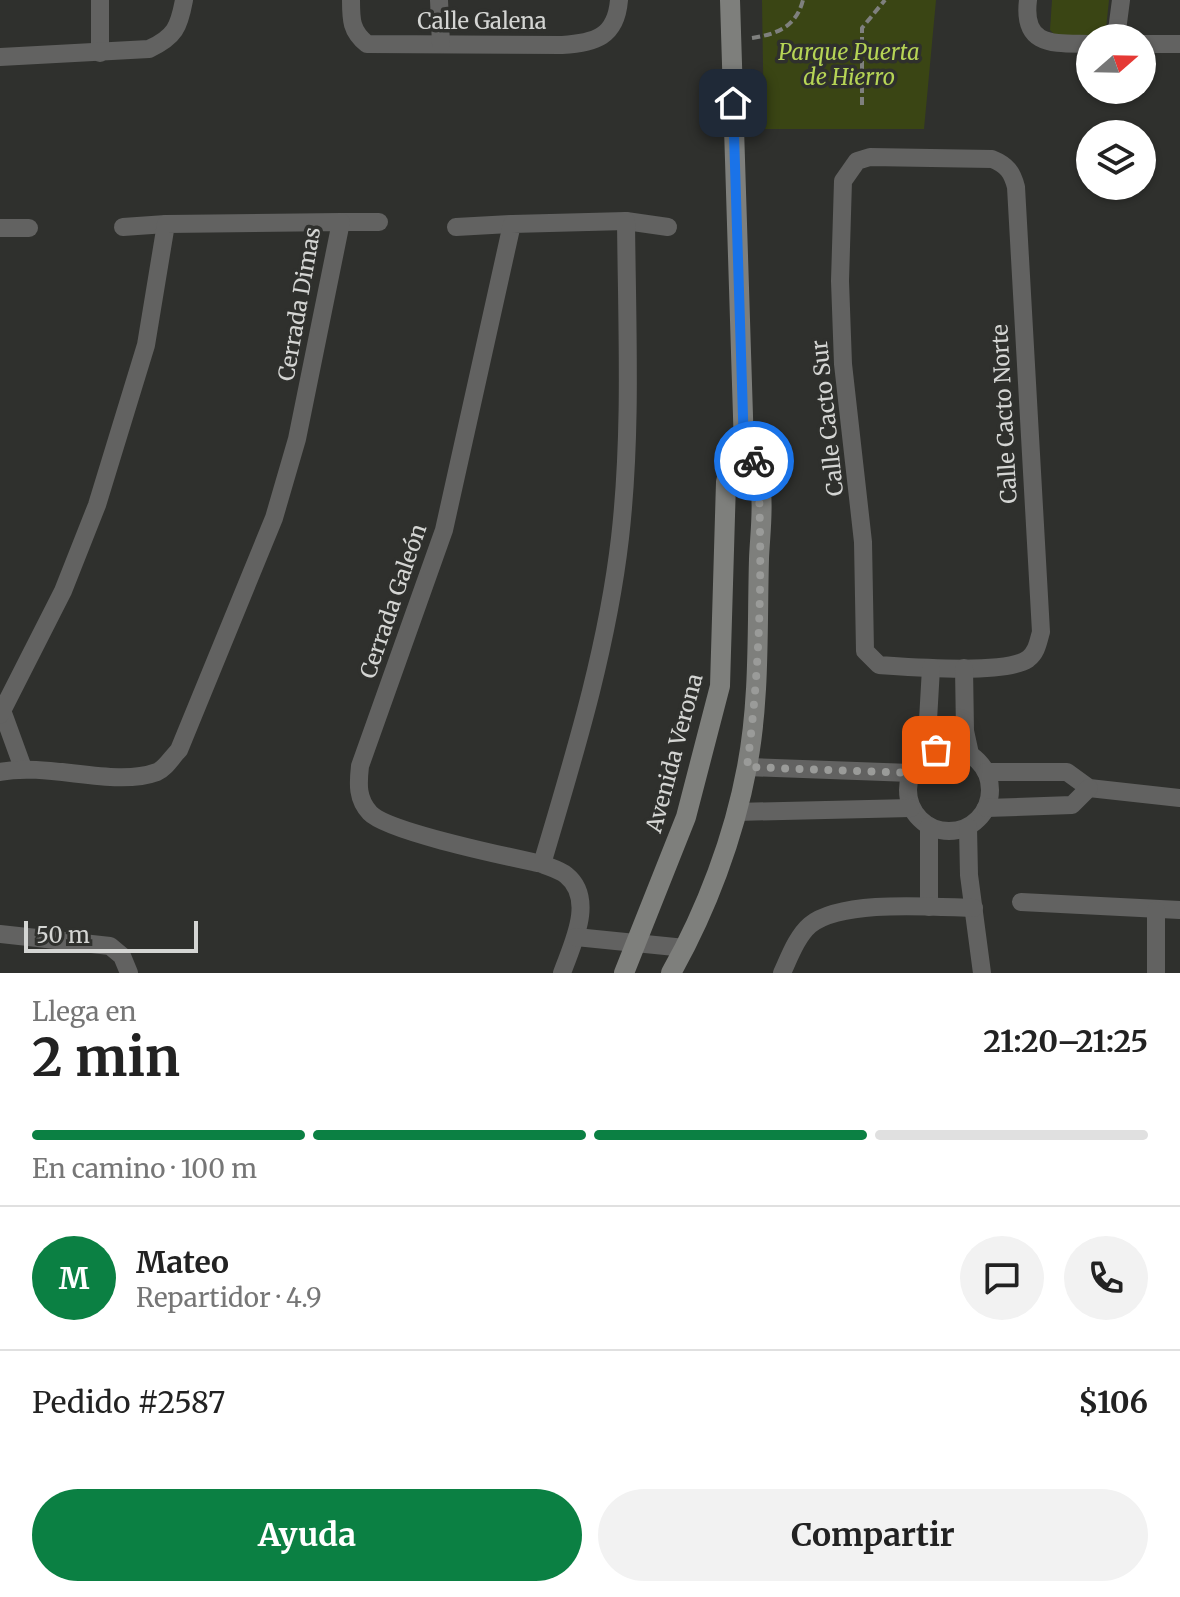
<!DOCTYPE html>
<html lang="es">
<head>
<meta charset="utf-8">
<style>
  body { margin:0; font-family:Merriweather,serif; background:#f2f2f2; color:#222; height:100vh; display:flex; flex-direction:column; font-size:30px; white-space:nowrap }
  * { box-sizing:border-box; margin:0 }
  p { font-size:26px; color:#767676 }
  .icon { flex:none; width:44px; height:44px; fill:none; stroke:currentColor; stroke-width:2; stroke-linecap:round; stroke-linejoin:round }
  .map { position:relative; height:973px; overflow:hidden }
  .side { display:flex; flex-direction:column; background:#fff; flex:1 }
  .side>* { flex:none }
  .needle { width:52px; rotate:70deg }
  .buttons { position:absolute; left:1076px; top:24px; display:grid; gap:16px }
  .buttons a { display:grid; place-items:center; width:80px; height:80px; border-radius:50%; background:#fff; box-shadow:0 2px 6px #0004; font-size:40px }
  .scale { position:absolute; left:24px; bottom:20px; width:174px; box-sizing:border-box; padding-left:8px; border:4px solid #d4d5d3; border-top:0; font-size:22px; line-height:28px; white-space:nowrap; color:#d4d5d3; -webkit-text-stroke:6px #2f302d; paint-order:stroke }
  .pin { position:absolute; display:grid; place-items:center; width:68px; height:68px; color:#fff; margin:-34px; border-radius:16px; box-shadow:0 4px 12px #0006 }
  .courier { position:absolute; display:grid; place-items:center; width:80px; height:80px; margin:-40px; border:6px solid #1a73e8; border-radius:50%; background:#fff; color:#222; box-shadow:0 2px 10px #0007 }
  .summary em { font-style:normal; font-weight:700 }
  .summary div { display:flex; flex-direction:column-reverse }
  .summary { display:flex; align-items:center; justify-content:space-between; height:136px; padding:0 32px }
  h1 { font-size:52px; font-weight:700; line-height:60px }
  .bar { display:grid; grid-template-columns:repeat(4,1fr); gap:12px 8px; align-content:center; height:96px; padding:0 32px }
  .bar i { height:10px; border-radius:6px; background:#e0e0e0 }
  .bar .active { background:#0b8043 }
  .bar p { grid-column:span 4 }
  .line { display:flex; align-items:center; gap:20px; padding:0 32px; border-top:2px solid #e0e0e0 }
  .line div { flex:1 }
  .round { display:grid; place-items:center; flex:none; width:84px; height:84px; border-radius:42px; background:#f2f2f2 }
  .button { display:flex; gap:16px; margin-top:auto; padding:16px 32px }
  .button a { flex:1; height:92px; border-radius:48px; background:#0b8043; color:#fff; font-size:32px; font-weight:700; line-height:92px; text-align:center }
  .button a+a { background:#f2f2f2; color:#222 }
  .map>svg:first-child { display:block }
  .green { fill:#3a4514 }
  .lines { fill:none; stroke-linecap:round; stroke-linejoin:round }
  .path { stroke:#7f807e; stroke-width:4; stroke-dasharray:8 4; stroke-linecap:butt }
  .street { stroke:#626261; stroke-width:18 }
  .secondary { stroke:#7e7f7c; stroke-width:20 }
  .done { stroke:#9a9b99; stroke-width:8; stroke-dasharray:0 14.4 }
  .route { stroke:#1a73e8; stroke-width:10 }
  .labels { text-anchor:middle; stroke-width:7; stroke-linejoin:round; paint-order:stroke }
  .street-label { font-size:22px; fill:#d4d5d3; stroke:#2f302d }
  .park-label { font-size:22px; font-style:italic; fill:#b6d455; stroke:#2f302d }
</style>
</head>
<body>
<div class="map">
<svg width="1180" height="973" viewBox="0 0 1180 973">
  <rect width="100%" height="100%" fill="#2f302d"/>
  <g class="green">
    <polygon points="762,0 936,0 924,129 764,129"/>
    <polygon points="1052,0 1109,0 1106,29 1100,38 1063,43 1050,30"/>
  </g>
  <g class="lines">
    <g class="path">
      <path d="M 752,38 C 777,34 796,27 803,0"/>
      <polyline points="862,105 862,28 885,0"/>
    </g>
    <g class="street">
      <polyline points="100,0 100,53"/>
      <path d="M 351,0 C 351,20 351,31 367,44 L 562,45 C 595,43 616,37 619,0"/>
      <polyline points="439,0 441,44"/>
      <path d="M 1028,0 C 1022,48 1055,43 1090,44"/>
      <polyline points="1116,38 1121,0"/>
      <polyline points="1142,44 1180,44"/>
      <path d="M 0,57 L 149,49 C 175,37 179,27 184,0"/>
      <path d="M 870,157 L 992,159 C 1007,165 1012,172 1016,187 L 1041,632 C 1038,642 1037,652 1028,659 C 1005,675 909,667 879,665 L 865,651 L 863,542 L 843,364 L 840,281 L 843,181 L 857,161 Z"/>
      <polyline points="626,221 668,227"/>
      <polyline points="341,222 379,222"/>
      <polyline points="123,227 166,224"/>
      <polyline points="456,227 512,224"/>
      <polyline points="0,228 29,228"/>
      <polyline points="964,668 965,731 970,754"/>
      <polyline points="3,713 23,768"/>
      <path d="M 0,715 L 63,591 L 97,505 L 146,345 L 166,224 L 341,222 L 297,439 L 274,518 L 179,750 C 172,757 165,769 157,772 C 114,788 49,762 0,772"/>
      <circle cx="949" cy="790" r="41"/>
      <polyline points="926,755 931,668"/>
      <polyline points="747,767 911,773"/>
      <polyline points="986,772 1067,772 1089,788 1180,798"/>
      <polyline points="986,808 1072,805 1089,788"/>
      <polyline points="736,812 911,808"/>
      <polyline points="929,826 929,907"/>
      <polyline points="968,827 969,875 982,973"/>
      <path d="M 542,864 C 574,756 607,650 620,538 C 632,433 627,327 626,221 L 512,224 L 444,530 L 360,766 C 358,784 357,799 370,813 C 388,832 510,857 542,864 C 549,867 560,870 566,875 C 596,899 572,945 562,973"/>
      <polyline points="1021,902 1180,910"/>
      <polyline points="1156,910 1156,973"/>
      <polyline points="0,934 110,946 122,956 129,973"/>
      <polyline points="576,937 685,948"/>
      <path d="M 782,973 C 789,958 797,936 810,925 C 842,899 933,907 974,908"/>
    </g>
    <g class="secondary">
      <polyline points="624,973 686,817 720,686 726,482 734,451 744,448"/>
      <path d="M 671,973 C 706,911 734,837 747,767 C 760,699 757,628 759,559 C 760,526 770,473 744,448 L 730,0"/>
    </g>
  </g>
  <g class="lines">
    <path class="done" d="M 754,461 L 758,470 C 763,568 760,669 747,767 L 911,773 L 920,760 L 936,750"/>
    <polyline class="route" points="733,103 744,448 754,461"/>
  </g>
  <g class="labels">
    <g class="street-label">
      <text x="482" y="29">Calle Galena</text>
      <text transform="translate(299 304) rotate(-80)" y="8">Cerrada Dimas</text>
      <text transform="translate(1004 414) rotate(-93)" y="8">Calle Cacto Norte</text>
      <text transform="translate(827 418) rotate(-96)" y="8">Calle Cacto Sur</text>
      <text transform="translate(393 601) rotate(-71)" y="8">Cerrada Galeón</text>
      <text transform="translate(674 753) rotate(-75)" y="8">Avenida Verona</text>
    </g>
    <g class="park-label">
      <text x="849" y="60">Parque Puerta<tspan x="849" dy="25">de Hierro</tspan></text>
    </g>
  </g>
</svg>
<div class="buttons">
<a><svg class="needle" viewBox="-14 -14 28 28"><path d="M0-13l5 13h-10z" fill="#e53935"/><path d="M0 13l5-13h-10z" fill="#767676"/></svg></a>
<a><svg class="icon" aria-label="layers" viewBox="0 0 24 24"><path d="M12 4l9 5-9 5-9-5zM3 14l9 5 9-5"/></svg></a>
</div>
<div class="scale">50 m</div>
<div class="pin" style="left:936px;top:750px;background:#ea580c"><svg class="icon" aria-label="bag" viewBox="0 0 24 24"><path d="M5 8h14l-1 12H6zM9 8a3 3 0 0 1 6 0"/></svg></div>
<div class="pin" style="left:733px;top:103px;background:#1f2937"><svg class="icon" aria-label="home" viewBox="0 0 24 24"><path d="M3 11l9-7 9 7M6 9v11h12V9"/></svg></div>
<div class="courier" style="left:754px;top:461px"><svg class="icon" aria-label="bike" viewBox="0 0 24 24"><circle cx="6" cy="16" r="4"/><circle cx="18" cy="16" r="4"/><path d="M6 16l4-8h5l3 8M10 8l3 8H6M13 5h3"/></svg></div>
</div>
<section class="side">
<div class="summary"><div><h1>2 min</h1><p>Llega en</p></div><em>21:20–21:25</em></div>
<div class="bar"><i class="active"></i><i class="active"></i><i class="active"></i><i></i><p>En camino · 100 m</p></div>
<div class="line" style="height:144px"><b class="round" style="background:#0b8043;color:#fff">M</b><div><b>Mateo</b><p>Repartidor · 4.9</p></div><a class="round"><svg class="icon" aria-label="chat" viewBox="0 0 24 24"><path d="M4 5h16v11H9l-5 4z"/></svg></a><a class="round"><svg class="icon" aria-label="phone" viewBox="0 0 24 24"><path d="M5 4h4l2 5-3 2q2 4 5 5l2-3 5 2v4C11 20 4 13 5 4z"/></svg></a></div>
<div class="line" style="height:104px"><div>Pedido #2587</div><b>$106</b></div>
<div class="button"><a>Ayuda</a><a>Compartir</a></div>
</section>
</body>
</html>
